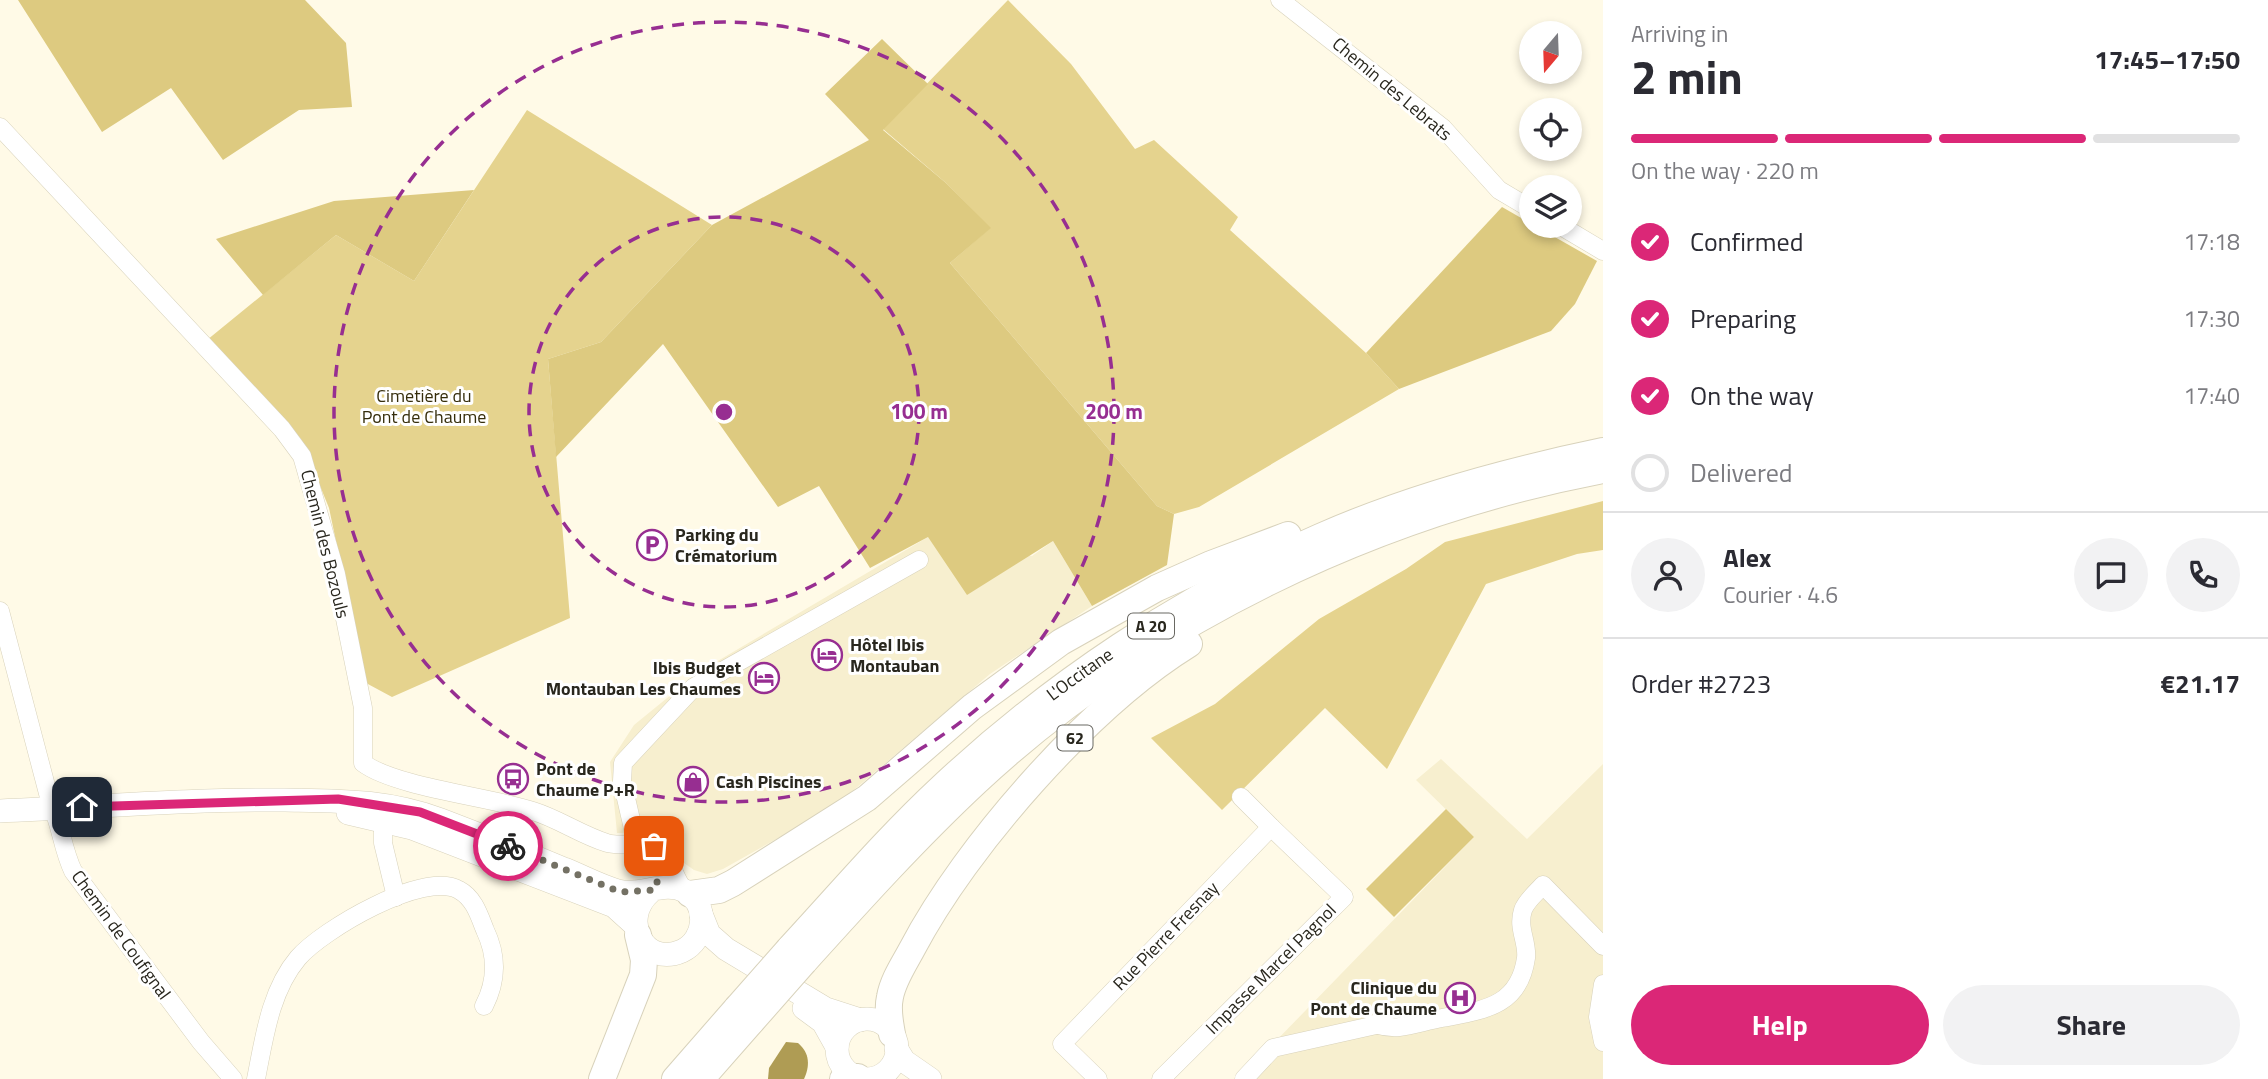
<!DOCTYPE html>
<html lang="en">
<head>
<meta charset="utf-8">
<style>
  body { margin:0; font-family:"Titillium Web",sans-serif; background:#f2f2f3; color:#2b2b33; height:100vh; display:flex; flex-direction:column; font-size:26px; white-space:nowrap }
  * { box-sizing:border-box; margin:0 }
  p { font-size:23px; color:#7c7c81 }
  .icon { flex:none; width:38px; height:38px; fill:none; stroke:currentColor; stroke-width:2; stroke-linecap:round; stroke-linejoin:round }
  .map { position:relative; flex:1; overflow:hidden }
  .details { display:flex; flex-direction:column; background:#fff; width:665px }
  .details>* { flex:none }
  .needle { width:46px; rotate:199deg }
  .fabs { position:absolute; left:1519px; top:21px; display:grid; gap:14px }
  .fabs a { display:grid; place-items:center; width:63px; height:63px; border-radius:50%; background:#fff; box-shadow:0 4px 10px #0003; font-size:35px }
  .pin { position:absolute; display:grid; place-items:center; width:60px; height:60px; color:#fff; margin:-30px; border-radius:14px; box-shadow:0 4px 10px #0006 }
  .courier { position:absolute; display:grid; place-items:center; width:70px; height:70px; margin:-35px; border:5px solid #db2777; border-radius:50%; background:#fff; color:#222; box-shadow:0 2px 9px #0007 }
  .summary em { font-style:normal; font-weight:700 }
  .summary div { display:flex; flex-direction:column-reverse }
  .summary { display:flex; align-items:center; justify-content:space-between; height:119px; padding:0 28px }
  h1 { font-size:46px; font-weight:700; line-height:52px }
  .bar { display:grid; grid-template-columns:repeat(4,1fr); gap:10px 7px; align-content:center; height:84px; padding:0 28px }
  .bar i { height:9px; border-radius:5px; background:#e1e1e2 }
  .bar .active { background:#db2777 }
  .bar p { grid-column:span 4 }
  .line { display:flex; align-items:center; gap:18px; padding:0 28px; border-top:2px solid #e1e1e2 }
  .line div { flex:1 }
  .round { display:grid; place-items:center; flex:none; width:74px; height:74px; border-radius:37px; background:#f2f2f3 }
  ol { padding:0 28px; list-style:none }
  li { display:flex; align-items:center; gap:21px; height:77px }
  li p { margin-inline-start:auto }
  li .icon { padding:7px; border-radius:50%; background:#db2777; color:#fff; stroke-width:4 }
  li:last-child { color:#7c7c81 }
  li i { width:38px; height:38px; border:4px solid #e1e1e2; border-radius:50% }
  .action { display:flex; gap:14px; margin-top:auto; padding:14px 28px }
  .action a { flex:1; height:80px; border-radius:42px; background:#db2777; color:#fff; font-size:28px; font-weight:700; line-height:80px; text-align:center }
  .action a+a { background:#f2f2f3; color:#2b2b33 }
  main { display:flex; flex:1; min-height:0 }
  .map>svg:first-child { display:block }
  .built { fill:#f7efcf }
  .green { fill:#e5d38e }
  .forest { fill:#ddca80 }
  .water { fill:#af9c54 }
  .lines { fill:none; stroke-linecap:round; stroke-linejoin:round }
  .minor-casing { stroke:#d8d2bb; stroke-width:19 }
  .major-casing { stroke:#d8d2bb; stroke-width:24 }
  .highway-casing { stroke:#d8d2bb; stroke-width:28 }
  .minor { stroke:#fff; stroke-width:18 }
  .major { stroke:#fff; stroke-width:23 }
  .highway { stroke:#fff; stroke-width:26 }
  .highway-bridge-casing { stroke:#d8d2bb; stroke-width:28; stroke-linecap:butt }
  .highway-bridge { stroke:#fff; stroke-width:26 }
  .done { stroke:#747164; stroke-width:7; stroke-dasharray:0 12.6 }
  .route { stroke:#db2777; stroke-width:9 }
  .ring { fill:none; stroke:#972e91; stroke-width:3.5; stroke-dasharray:12 9 }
  .labels { text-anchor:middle; stroke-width:6; stroke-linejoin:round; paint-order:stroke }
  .shield { fill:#fff; stroke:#696862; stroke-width:2 }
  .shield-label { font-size:16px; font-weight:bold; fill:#29271e }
  .street-label { font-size:18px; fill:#29271e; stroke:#fff }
  .park-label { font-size:18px; fill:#352d0b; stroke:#fff }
  .poi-label { font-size:18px; font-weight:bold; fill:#29271e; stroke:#fff; text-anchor:start }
  .centre { fill:#972e91; stroke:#fff; stroke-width:3.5 }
  .ring-label { font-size:21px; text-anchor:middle; font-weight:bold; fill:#972e91; stroke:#fff; stroke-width:6; stroke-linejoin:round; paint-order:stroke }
</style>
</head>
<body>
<main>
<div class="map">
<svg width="1603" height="1079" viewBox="0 0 1603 1079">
  <rect width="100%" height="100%" fill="#fffae7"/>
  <g class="built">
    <polygon points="928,537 1032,556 1053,541 1092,606 990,674 835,806 723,869 707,874 694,870 684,863 674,844 654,832 617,833 610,762 634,725 699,672"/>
    <polygon points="1441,759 1527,839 1603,764 1603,1079 1239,1079 1474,837 1416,780"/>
  </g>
  <g class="green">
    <polygon points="1008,0 1071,64 1135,149 1154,140 1238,217 1230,230 1366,353 1399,389 1199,507 1174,514 1157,506 950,263 990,228 946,183 883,129"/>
    <polygon points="527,110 712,225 601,342 548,359 570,618 392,697 366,683 329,508 301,439 207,340 336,235 414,281"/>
    <polygon points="1603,501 1603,550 1577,554 1486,584 1387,769 1325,708 1222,810 1151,738 1215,704 1319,619 1406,569 1445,542"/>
  </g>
  <g class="forest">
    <polygon points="18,0 305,0 346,43 352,107 299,110 223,160 171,88 102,132"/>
    <polygon points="882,39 928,84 883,130 946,183 991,228 950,263 1157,506 1174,514 1167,565 1092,606 1053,541 967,595 928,537 870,568 819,486 778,507 663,344 556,457 548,359 601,342 712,225 869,140 825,94"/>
    <polygon points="474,190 414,281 336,235 263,295 216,239 334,201"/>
    <polygon points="1502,207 1597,261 1575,304 1551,331 1399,389 1366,353"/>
    <polygon points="1446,809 1474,837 1394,917 1366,889"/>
  </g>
  <path class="water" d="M 786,1042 L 798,1043 C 810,1053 810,1066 804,1079 L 768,1079 L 769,1068 Z"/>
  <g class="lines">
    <g class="minor-casing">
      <g id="minor">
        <polyline points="1280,0 1443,128 1499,190 1531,209"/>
        <path d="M 0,127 L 282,429 L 302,456 L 336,574 L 363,708 L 363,763 C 395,787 490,797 533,811 C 559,819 581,835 607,843 C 624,848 644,838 659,850 C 672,860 674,878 684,890"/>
        <polyline points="1561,226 1603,251"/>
        <path d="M 0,611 L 50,801 C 61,824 62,848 73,871 L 201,1042 L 233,1079"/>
        <polyline points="1241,797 1271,827"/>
        <polyline points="383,821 383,843 396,897"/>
        <polyline points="633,845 635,837 622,781 623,763 694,687 919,560"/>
        <polyline points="1603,984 1598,1017 1603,1042"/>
        <path d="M 1374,1024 C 1400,1032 1415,1023 1442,1018 C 1483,1010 1519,1007 1526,958 C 1528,942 1517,928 1523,910 C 1526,901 1537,892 1543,885 L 1603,946"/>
        <path d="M 256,1079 C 264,1039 270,991 298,958 C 322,930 424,870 459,890 C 474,898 479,915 485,930 C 497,955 497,981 484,1006"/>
        <polyline points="1098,1079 1062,1044 1271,827 1344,897 1161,1079"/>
        <polyline points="1244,1079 1273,1048 1385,1023"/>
      </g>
    </g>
    <g class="major-casing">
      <g id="major">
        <path d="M 0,811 C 95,807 190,799 285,800 C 342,801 387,800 441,820 C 483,836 523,852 564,869 C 582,876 600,886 618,891 C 641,897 664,880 685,891 C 709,904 706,940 682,951 C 644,968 619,919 650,892"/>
        <polyline points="348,813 412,828 614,906 635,925"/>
        <polyline points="701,914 709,934 726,949 826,1009 860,1020"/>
        <polyline points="804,1008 823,1022 837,1047"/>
        <circle cx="867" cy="1049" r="30"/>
        <polyline points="896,1048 904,1061 930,1079"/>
      </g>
    </g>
    <g class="highway-casing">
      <g id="highway">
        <polyline points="690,894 719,890 733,883 867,798 972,707 1061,642 1157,588 1211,564 1288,535"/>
        <path id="s1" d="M 789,949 C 839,895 887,838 942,787 C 1052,684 1181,598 1320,537 C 1410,497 1507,471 1603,451"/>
        <path d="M 804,962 C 859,901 915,839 976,782 C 1148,622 1373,514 1603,470"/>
        <path d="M 892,1034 C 890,1022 887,1010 890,997 C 893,980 904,964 912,949 C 966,846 1089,706 1189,644"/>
        <polyline points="602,1079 643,975 644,960 638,935"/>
        <polyline points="675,1079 737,1008"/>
        <polyline points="701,1079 752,1021"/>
        <polyline points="843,1079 858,1077"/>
      </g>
    </g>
    <use href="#minor" class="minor"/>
    <use href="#major" class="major"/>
    <use href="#highway" class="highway"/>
    <g class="highway-bridge-casing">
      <g id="highway-bridge">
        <polyline points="737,1008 789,949"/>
        <polyline points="752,1021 804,962"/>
      </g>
    </g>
    <use href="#highway-bridge" class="highway-bridge"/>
  </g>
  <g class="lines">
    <polyline class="done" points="508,846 620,892 654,890 663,866 660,851 654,846"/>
    <polyline class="route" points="82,807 338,799 420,812 508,846"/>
  </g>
  <g class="ring">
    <circle cx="724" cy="412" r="195"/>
    <circle cx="724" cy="412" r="390"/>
  </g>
  <defs>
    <g id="parking-ring" transform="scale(1.575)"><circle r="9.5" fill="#fff" stroke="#972e91" stroke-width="1.5"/><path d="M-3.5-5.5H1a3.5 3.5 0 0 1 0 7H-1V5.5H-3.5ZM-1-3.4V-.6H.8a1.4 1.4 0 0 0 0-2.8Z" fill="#972e91"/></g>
    <g id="hotel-ring" transform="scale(1.575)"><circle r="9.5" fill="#fff" stroke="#972e91" stroke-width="1.5"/><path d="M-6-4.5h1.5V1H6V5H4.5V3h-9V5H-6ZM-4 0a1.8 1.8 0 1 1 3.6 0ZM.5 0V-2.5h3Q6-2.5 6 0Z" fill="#972e91"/></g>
    <g id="bus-ring" transform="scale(1.575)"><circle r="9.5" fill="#fff" stroke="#972e91" stroke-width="1.5"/><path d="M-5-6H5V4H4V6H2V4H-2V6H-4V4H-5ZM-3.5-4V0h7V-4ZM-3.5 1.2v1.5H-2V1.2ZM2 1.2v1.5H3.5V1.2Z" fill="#972e91"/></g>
    <g id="shop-ring" transform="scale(1.575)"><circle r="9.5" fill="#fff" stroke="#972e91" stroke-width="1.5"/><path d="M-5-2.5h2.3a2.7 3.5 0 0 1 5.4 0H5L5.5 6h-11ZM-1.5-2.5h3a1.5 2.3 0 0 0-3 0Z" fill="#972e91"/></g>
    <g id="hospital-ring" transform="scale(1.575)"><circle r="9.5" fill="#fff" stroke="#972e91" stroke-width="1.5"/><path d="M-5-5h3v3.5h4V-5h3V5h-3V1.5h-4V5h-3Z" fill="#972e91"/></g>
  </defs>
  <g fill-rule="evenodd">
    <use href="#parking-ring" x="652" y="545"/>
    <use href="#hotel-ring" x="827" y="655"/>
    <use href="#hotel-ring" x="764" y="678"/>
    <use href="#bus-ring" x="513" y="779"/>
    <use href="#shop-ring" x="693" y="782"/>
    <use href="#hospital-ring" x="1460" y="998"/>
  </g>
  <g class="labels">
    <g class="shield">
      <rect x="1128" y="613.5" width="46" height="25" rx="5"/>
      <rect x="1057.5" y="725.5" width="35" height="25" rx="5"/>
    </g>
    <g class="shield-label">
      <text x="1151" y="632">A 20</text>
      <text x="1075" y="744">62</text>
    </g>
    <g class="street-label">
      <text transform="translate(1392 89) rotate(40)" y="6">Chemin des Lebrats</text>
      <text transform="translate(325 544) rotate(76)" y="6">Chemin des Bozouls</text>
      <text dy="6" stroke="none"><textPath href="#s1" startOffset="401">L'Occitane</textPath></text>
      <text transform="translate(121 935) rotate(54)" y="6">Chemin de Coufignal</text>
      <text transform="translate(1166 936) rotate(-46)" y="6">Rue Pierre Fresnay</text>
      <text transform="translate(1271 969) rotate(-45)" y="6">Impasse Marcel Pagnol</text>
    </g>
    <g class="park-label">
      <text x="424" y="402">Cimetière du<tspan x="424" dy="21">Pont de Chaume</tspan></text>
    </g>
    <g class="poi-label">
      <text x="675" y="541">Parking du<tspan x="675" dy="21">Crématorium</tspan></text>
      <text x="850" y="651">Hôtel Ibis<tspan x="850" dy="21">Montauban</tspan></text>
      <text x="741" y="674" text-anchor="end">Ibis Budget<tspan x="741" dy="21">Montauban Les Chaumes</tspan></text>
      <text x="536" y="775">Pont de<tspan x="536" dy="21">Chaume P+R</tspan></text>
      <text x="716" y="788">Cash Piscines</text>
      <text x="1437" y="994" text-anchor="end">Clinique du<tspan x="1437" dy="21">Pont de Chaume</tspan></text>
    </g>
  </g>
  <circle cx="724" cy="412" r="10" class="centre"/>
  <g class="ring-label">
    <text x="919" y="419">100 m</text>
    <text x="1114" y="419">200 m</text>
  </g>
</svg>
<div class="fabs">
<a><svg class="needle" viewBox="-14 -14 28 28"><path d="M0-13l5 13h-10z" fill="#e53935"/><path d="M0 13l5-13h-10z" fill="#7c7c81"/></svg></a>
<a><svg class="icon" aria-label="locate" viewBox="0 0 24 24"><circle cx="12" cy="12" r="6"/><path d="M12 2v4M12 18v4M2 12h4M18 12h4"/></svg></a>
<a><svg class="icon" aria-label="layers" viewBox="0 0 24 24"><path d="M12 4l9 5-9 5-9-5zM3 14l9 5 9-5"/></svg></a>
</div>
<div class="pin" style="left:654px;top:846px;background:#ea580c"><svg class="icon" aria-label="bag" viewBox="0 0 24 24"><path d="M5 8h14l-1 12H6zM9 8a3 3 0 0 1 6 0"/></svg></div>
<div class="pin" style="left:82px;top:807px;background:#1f2937"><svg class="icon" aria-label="home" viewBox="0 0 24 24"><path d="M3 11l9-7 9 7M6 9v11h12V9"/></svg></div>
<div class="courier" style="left:508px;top:846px"><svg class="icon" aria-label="bike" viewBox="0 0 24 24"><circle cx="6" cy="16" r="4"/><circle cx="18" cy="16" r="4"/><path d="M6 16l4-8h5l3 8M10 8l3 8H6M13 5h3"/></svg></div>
</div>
<section class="details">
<div class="summary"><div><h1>2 min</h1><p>Arriving in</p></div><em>17:45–17:50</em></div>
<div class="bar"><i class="active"></i><i class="active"></i><i class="active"></i><i></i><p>On the way · 220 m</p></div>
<ol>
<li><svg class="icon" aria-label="check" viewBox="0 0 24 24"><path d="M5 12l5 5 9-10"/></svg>Confirmed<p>17:18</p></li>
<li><svg class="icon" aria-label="check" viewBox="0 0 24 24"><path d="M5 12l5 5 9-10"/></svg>Preparing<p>17:30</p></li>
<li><svg class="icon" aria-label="check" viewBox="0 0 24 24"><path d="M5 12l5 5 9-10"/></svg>On the way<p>17:40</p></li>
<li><i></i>Delivered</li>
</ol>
<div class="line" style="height:126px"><a class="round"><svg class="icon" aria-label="person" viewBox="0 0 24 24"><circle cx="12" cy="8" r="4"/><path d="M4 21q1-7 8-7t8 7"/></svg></a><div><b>Alex</b><p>Courier · 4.6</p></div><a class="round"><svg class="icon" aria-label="chat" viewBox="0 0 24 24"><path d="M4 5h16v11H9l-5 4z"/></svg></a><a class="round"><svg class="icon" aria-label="phone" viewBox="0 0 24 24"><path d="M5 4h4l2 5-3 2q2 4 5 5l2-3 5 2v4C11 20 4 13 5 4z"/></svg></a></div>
<div class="line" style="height:91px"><div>Order #2723</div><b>€21.17</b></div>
<div class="action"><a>Help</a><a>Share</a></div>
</section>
</main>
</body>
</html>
